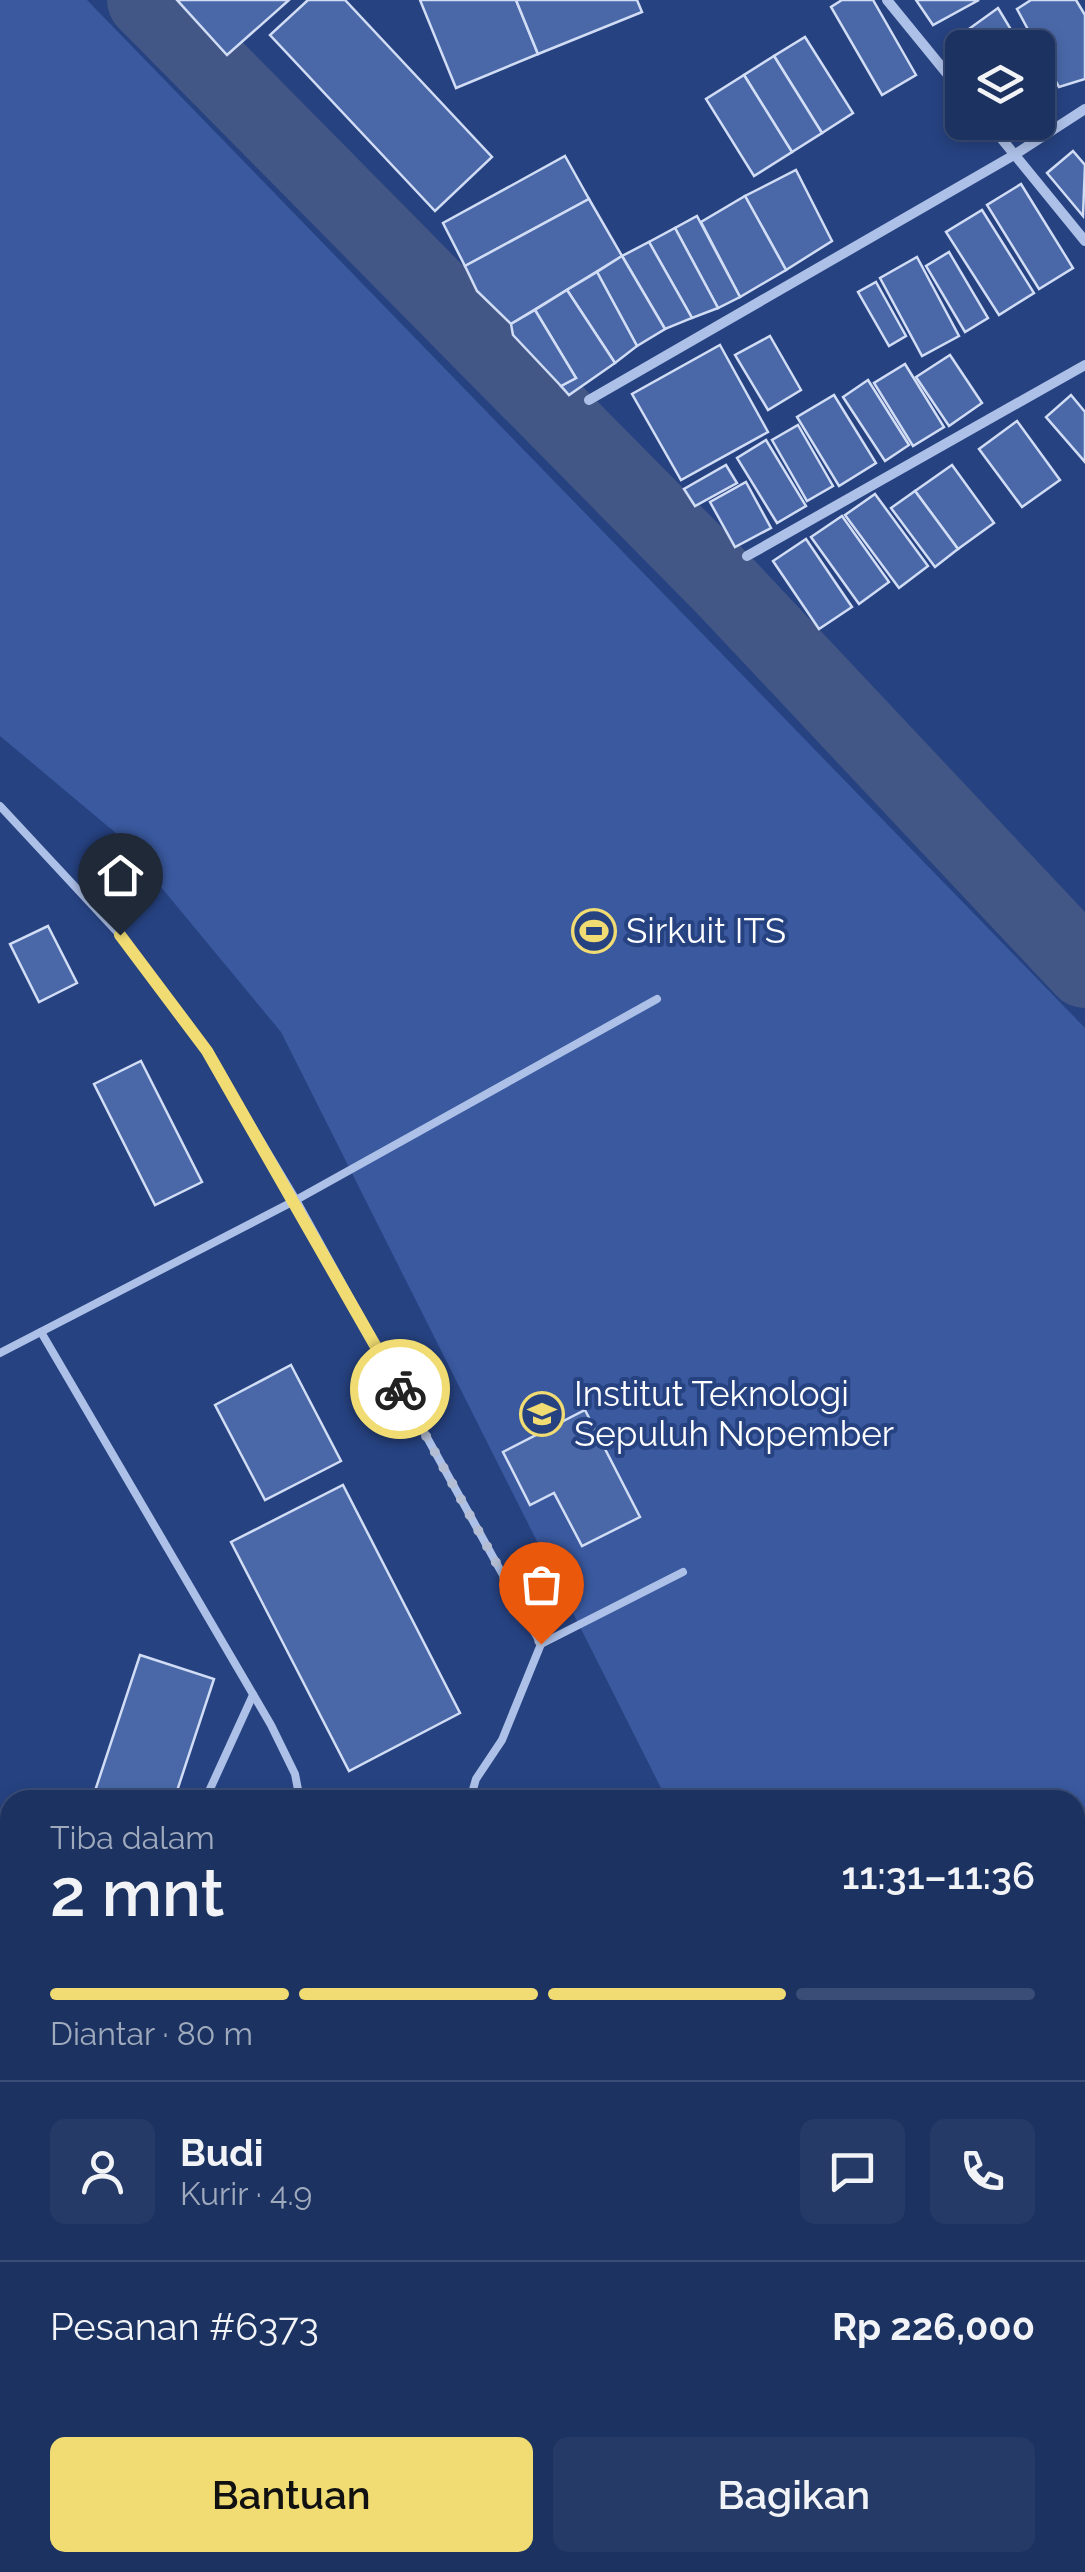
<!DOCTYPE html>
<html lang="id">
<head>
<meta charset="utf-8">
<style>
  body { margin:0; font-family:Raleway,sans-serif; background:#253a67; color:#f1f3f6; height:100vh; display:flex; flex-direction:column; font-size:38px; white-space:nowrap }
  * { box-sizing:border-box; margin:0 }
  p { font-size:32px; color:#a0aabd }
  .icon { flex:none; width:55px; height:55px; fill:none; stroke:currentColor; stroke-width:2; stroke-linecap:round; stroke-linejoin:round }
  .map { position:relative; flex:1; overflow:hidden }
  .sheet { position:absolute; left:0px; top:1790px; width:1085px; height:782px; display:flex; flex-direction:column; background:#1c3261; border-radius:30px 30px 0 0; box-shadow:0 5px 15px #0003,0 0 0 2px #3a4d76 }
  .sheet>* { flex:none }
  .tools { position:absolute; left:945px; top:30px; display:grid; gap:20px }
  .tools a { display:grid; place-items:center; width:110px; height:110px; border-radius:15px; background:#1c3261; box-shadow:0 5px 15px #0003,0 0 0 2px #3a4d76; font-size:50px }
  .pin { position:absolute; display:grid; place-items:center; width:85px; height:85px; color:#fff; margin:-102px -42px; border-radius:50% 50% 50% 0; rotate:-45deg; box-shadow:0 0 10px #0007 }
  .pin .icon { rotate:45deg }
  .courier { position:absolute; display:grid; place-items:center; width:100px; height:100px; margin:-50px; border:8px solid #f0dc72; border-radius:50%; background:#fff; color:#222; box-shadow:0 2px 12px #0007 }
  .summary em { font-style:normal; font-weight:600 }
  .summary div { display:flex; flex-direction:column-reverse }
  .summary { display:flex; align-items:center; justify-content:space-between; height:170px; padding:0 50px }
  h1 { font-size:65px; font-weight:600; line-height:75px }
  .bar { display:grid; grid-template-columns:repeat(4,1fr); gap:15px 10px; align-content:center; height:120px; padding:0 50px }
  .bar i { height:12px; border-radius:8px; background:#3a4d76 }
  .bar .selected { background:#f0dc72 }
  .bar p { grid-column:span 4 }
  .line { display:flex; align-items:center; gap:25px; padding:0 50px; border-top:2px solid #3a4d76 }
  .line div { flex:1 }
  .round { display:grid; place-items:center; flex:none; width:105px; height:105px; border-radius:15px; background:#253a67 }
  .primary-button { display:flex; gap:20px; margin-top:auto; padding:20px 50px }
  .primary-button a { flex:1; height:115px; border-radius:15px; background:#f0dc72; color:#111; font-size:40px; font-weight:600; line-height:115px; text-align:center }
  .primary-button a+a { background:#253a67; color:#f1f3f6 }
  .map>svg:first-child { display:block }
  .green { fill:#3a599f }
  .water { fill:#435786; stroke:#a2b9e7; stroke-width:2.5 }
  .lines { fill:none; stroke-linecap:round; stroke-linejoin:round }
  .river { stroke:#435786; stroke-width:78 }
  .building { fill:#4a68a8; stroke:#d1dcf5; stroke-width:2.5 }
  .lane { stroke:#adc0e7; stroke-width:8 }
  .street { stroke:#adc0e7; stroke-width:10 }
  .done { stroke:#b3bdd3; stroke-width:10; stroke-dasharray:0 18 }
  .route { stroke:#f0dc72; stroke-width:12 }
  .labels { text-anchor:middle; stroke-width:8; stroke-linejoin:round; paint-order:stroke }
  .poi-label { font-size:35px; fill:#fff; stroke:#264281; text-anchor:start }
</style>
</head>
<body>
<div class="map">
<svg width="1085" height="2572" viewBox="0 0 1085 2572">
  <rect width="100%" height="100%" fill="#264281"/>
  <polygon class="green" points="0,0 87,0 1085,1028 1085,1939 1075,1944 1075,1800 667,1800 281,1032 117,834 0,736"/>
  <g class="water">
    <polygon points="1075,2206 1085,2209 1085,2401 1075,2398"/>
    <polygon points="1085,2404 1085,2572 885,2572 887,2563 1075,2562 1075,2437"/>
  </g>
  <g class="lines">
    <polyline class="river" points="146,0 724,585 1085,969"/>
  </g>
  <g class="building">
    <polygon points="177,0 289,0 227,55"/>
    <polygon points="308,0 345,0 492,157 435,211 270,35"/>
    <polygon points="420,0 516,0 538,54 456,88"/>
    <polygon points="516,0 637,0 642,12 538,54"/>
    <polygon points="842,0 873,0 916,75 882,95 831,7"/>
    <polygon points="916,0 979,0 933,25"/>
    <polygon points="1031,0 1076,0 1085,15 1085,79 1059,87 1017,9"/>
    <polygon points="998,8 1022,48 962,48 962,64 948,44"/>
    <polygon points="805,37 853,113 822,133 774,56"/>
    <polygon points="774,56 822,133 792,152 744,75"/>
    <polygon points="1038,73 1052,97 1038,109"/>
    <polygon points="744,75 792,152 754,176 706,99"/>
    <polygon points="1073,151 1085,165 1083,216 1047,173"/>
    <polygon points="565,156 589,199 465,266 443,223"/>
    <polygon points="796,170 832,241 786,270 745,196"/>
    <polygon points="1021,184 1073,268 1039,289 987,205"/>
    <polygon points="745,196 786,270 740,297 701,222"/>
    <polygon points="589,199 622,256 511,324 477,291 465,266"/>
    <polygon points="982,210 1034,293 999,315 946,232"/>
    <polygon points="697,216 740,297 718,308 675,228"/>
    <polygon points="675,228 718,308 692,318 649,242"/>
    <polygon points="649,242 692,318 665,329 622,256"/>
    <polygon points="949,252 988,318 965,332 926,266"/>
    <polygon points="622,256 665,329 637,346 597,272"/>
    <polygon points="917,257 959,336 922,356 880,278"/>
    <polygon points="597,272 637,346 615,363 567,290"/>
    <polygon points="876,282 906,336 889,346 858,292"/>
    <polygon points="567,290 615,363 569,395 561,386 576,378 535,310"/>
    <polygon points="535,310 576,378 561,386 513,335 511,324"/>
    <polygon points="770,336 801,390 768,410 735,355"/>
    <polygon points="720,345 768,432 681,480 632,394"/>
    <polygon points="950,355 982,403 949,426 916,377"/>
    <polygon points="905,364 944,427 913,446 874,383"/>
    <polygon points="868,380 909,445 885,461 843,397"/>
    <polygon points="834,395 876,463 839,486 797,417"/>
    <polygon points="1071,395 1085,412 1085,462 1046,417"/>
    <polygon points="1017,421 1060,480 1022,507 979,449"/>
    <polygon points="798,425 833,486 807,501 772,440"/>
    <polygon points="766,440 806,506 777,523 737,458"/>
    <polygon points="726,465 737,483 695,506 684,489"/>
    <polygon points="952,465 994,523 958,549 915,491"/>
    <polygon points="746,482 771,528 735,547 710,502"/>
    <polygon points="915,491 958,549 935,567 891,508"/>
    <polygon points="875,494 928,566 899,588 845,515"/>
    <polygon points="842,516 889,582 859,604 811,537"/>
    <polygon points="806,539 852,607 819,629 773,561"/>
    <polygon points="48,926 77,983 39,1002 10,944"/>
    <polygon points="141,1061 202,1182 155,1205 94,1084"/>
    <polygon points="291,1365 341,1461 265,1500 215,1405"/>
    <polygon points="585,1410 640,1517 582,1546 554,1493 530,1505 503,1452"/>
    <polygon points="343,1485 460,1713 349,1771 231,1542"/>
    <polygon points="140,1655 214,1679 174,1800 92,1800"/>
    <polygon points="682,2562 826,2562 823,2572 679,2572"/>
  </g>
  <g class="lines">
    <g class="lane">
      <polyline points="0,806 120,935 207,1051 296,1200 541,1644 502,1740 476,1779 470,1800"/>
      <polyline points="41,1332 271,1725 295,1774 300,1800"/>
      <polyline points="0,1353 296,1200 657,999"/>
      <polyline points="541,1644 683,1572"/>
      <polyline points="205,1800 253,1695"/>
      <polyline points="1075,2041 1085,2035"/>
      <polyline points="1075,2045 1085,2049"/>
      <polyline points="0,2136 10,2151"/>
      <polyline points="1075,2178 1085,2182"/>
      <polyline points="0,2247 10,2242"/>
      <polyline points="0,2361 10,2356"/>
      <polyline points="136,2562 141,2572"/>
      <polyline points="251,2562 256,2572"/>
      <polyline points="386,2562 391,2572"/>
      <polyline points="48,2572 66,2562"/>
      <polyline points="633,2572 636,2562"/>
    </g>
    <g class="street">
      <polyline points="887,0 962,92"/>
      <polyline points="988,122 1085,241"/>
      <polyline points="589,400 1014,155 1085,109"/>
      <polyline points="747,556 1085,365"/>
    </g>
  </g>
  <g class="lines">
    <polyline class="done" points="400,1389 541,1644"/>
    <polyline class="route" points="120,935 207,1051 400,1389"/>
  </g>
  <defs>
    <g id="stadium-ring" transform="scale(2.25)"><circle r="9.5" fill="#264281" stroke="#f0dc72" stroke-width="1.5"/><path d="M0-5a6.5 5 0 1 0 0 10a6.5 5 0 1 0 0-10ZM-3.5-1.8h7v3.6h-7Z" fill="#f0dc72"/></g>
    <g id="university-ring" transform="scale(2.25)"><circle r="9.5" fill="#264281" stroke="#f0dc72" stroke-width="1.5"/><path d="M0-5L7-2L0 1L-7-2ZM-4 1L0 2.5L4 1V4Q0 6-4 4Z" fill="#f0dc72"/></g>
  </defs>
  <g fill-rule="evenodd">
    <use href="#stadium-ring" x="594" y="931"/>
    <use href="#university-ring" x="542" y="1414"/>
  </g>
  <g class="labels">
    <g class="poi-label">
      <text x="626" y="943">Sirkuit ITS</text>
      <text x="574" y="1406">Institut Teknologi<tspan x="574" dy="40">Sepuluh Nopember</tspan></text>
    </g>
  </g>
</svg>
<div class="tools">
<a><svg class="icon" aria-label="layers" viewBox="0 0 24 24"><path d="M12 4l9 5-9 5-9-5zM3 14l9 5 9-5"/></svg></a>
</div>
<div class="pin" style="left:541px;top:1644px;background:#ea580c"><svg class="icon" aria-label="bag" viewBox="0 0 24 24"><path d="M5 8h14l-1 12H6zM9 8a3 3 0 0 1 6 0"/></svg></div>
<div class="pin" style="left:120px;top:935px;background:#1f2937"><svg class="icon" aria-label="home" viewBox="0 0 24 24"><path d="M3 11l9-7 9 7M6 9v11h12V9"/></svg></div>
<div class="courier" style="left:400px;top:1389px"><svg class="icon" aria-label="bike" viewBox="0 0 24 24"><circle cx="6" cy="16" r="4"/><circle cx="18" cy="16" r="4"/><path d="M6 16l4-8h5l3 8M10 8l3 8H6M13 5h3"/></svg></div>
<section class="sheet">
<div class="summary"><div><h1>2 mnt</h1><p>Tiba dalam</p></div><em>11:31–11:36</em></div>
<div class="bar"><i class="selected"></i><i class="selected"></i><i class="selected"></i><i></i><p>Diantar · 80 m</p></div>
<div class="line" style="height:180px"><a class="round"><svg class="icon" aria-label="person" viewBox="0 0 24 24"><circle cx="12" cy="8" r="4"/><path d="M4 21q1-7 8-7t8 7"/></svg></a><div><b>Budi</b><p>Kurir · 4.9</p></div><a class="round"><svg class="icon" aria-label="chat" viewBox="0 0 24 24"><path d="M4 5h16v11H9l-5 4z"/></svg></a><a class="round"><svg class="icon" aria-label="phone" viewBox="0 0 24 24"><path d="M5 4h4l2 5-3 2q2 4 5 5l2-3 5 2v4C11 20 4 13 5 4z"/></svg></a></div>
<div class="line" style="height:130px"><div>Pesanan #6373</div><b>Rp 226,000</b></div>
<div class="primary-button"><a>Bantuan</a><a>Bagikan</a></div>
</section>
</div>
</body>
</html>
